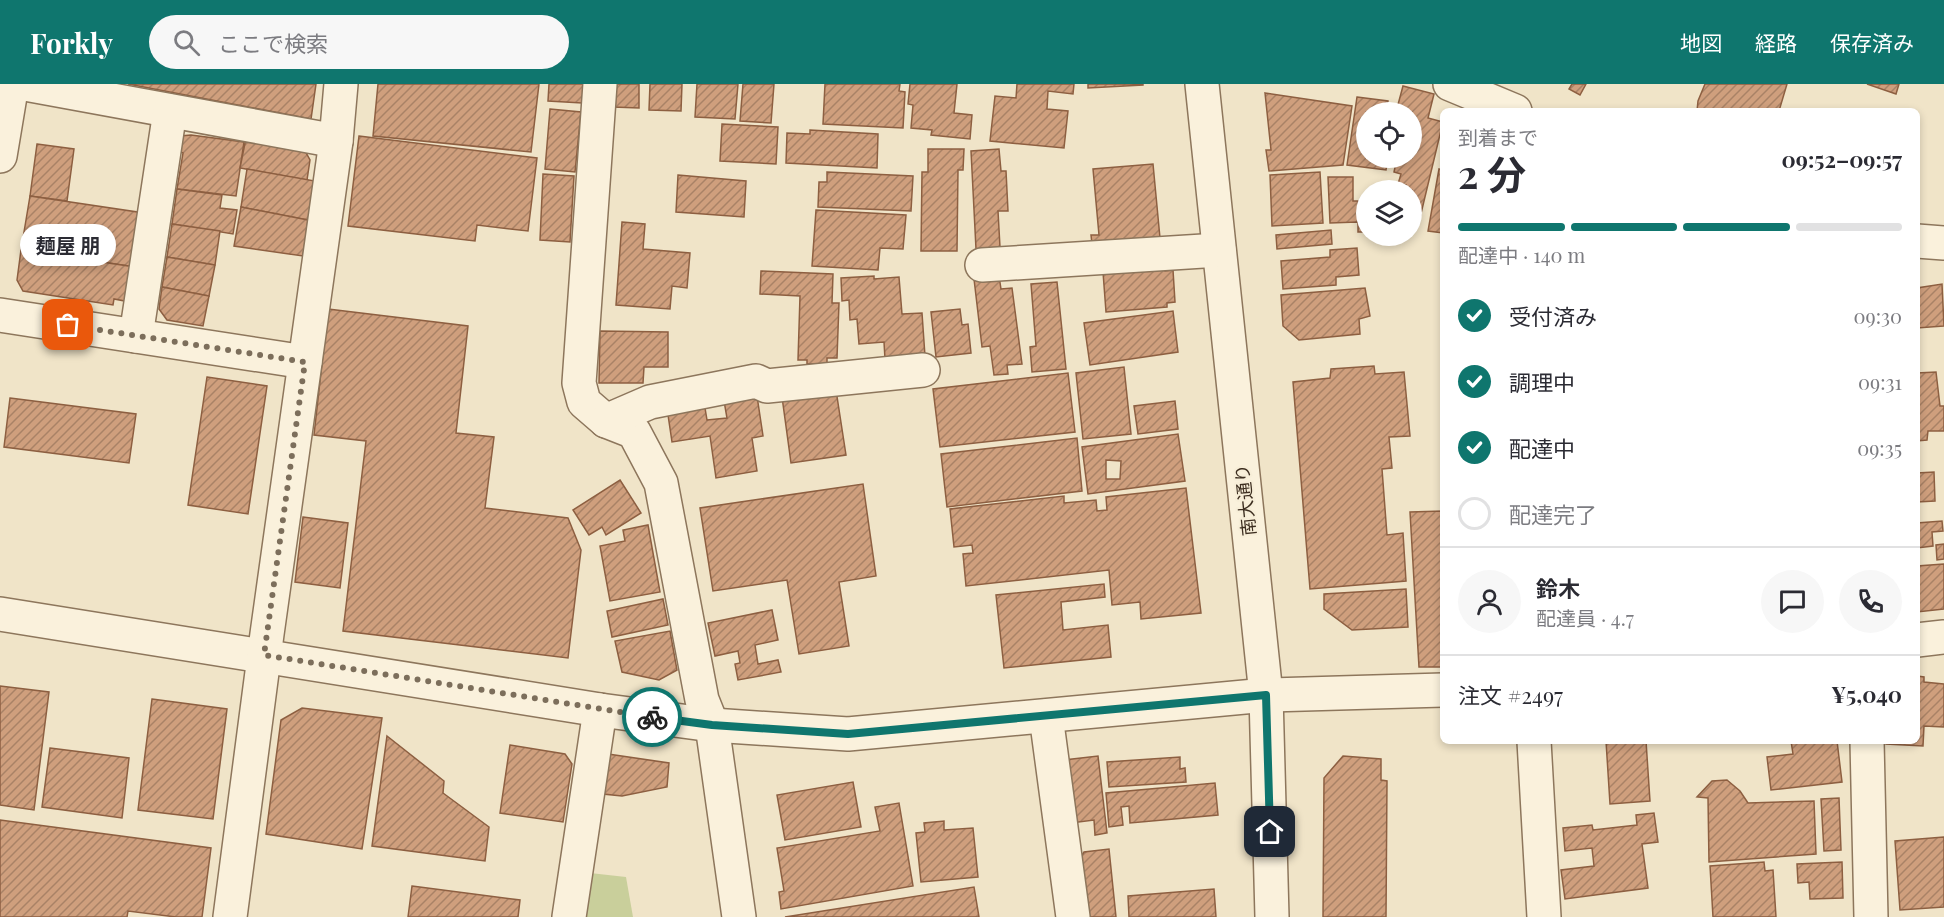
<!DOCTYPE html>
<html lang="ja">
<head>
<meta charset="utf-8">
<style>
  body { margin:0; font-family:"Playfair Display","Noto Sans JP",serif; background:#f7f7f7; color:#2b2b33; height:100vh; display:flex; flex-direction:column; font-size:22px; white-space:nowrap }
  * { box-sizing:border-box; margin:0 }
  p { font-size:20px; color:#7c7c81 }
  .icon { flex:none; width:33px; height:33px; fill:none; stroke:currentColor; stroke-width:2; stroke-linecap:round; stroke-linejoin:round }
  .map { position:relative; flex:1; overflow:hidden }
  .sheet { position:absolute; left:1440px; top:24px; width:480px; height:636px; display:flex; flex-direction:column; background:#fff; border-radius:9px; box-shadow:0 3px 9px #0003 }
  .sheet>* { flex:none }
  .controls { position:absolute; left:1356px; top:18px; display:grid; gap:12px }
  .controls a { display:grid; place-items:center; width:66px; height:66px; border-radius:50%; background:#fff; box-shadow:0 3px 9px #0003; font-size:30px }
  .pin { position:absolute; display:grid; place-items:center; width:51px; height:51px; color:#fff; margin:-26px; border-radius:12px; box-shadow:0 3px 9px #0006 }
  .courier { position:absolute; display:grid; place-items:center; width:60px; height:60px; margin:-30px; border:4px solid #0f766e; border-radius:50%; background:#fff; color:#222; box-shadow:0 2px 8px #0007 }
  .bubble { position:absolute; height:42px; border-radius:21px; background:#fff; box-shadow:0 3px 9px #0003; font-size:20px; font-weight:700; line-height:42px; text-align:center }
  .headline em { font-style:normal; font-weight:700 }
  .headline div { display:flex; flex-direction:column-reverse }
  .headline { display:flex; align-items:center; justify-content:space-between; height:102px; padding:0 18px }
  h1 { font-size:39px; font-weight:700; line-height:45px }
  .bar { display:grid; grid-template-columns:repeat(4,1fr); gap:9px 6px; align-content:center; height:72px; padding:0 18px }
  .bar i { height:8px; border-radius:4px; background:#e1e1e2 }
  .bar .on { background:#0f766e }
  .bar p { grid-column:span 4 }
  .line { display:flex; align-items:center; gap:15px; padding:0 18px; border-top:2px solid #e1e1e2 }
  .line div { flex:1 }
  .round { display:grid; place-items:center; flex:none; width:63px; height:63px; border-radius:32px; background:#f7f7f7 }
  ol { padding:0 18px; list-style:none }
  li { display:flex; align-items:center; gap:18px; height:66px }
  li p { margin-inline-start:auto }
  li .icon { padding:6px; border-radius:50%; background:#0f766e; color:#fff; stroke-width:4 }
  li:last-child { color:#7c7c81 }
  li i { width:33px; height:33px; border:3px solid #e1e1e2; border-radius:50% }
  header { display:flex; align-items:center; gap:36px; box-sizing:border-box; height:84px; padding:0 30px; background:#0f766e; color:#fff }
  header strong { font-size:28px }
  nav { display:flex; gap:33px; margin-inline-start:auto; font-size:21px }
  .search { width:420px; height:54px; background:#f7f7f7; display:flex; align-items:center; gap:15px; box-sizing:border-box; padding:0 21px; border-radius:33px; color:#7c7c81; font-size:22px }
  .map>svg:first-child { display:block }
  .green { fill:#c9cf9b }
  .building { fill:url(#building-hatch); stroke:#8d5f41; stroke-width:1.5; fill-rule:evenodd }
  .lines { fill:none; stroke-linecap:round; stroke-linejoin:round }
  .minor-casing { stroke:#8d765c; stroke-width:36 }
  .minor { stroke:#faf1dc; stroke-width:33 }
  .done { stroke:#7c6e5b; stroke-width:6; stroke-dasharray:0 10.8 }
  .route { stroke:#0f766e; stroke-width:8 }
  .labels { text-anchor:middle; stroke-width:4.5; stroke-linejoin:round; paint-order:stroke }
  .street-label { font-size:18px; fill:#3d2e20; stroke:#f7eed8 }
</style>
</head>
<body>
<header>
<strong>Forkly</strong>
<div class="search"><svg class="icon" aria-label="search" viewBox="0 0 24 24"><circle cx="10" cy="10" r="6"/><path d="M15 15l6 6"/></svg>ここで検索</div>
<nav><a>地図</a><a>経路</a><a>保存済み</a></nav>
</header>
<div class="map">
<svg width="1944" height="833" viewBox="0 0 1944 833">
  <defs>
    <pattern id="building-hatch" width="6" height="6" patternUnits="userSpaceOnUse" patternTransform="scale(1.5)"><rect width="6" height="6" fill="#cf9f7d"/><path d="M-1 1l2-2M0 6l6-6M5 7l2-2" fill="none" stroke="#a98266"/></pattern>
  </defs>
  <rect width="100%" height="100%" fill="#f0e4c8"/>
  <polygon class="green" points="581,788 626,793 633,833 574,833"/>
  <g class="building">
    <polygon points="128,0 316,0 311,35"/>
    <polygon points="378,0 539,0 531,68 373,52"/>
    <polygon points="549,0 584,0 582,19 548,17"/>
    <polygon points="614,0 639,0 639,24 613,23"/>
    <polygon points="650,0 682,0 681,27 649,26"/>
    <polygon points="697,0 738,0 735,35 695,33"/>
    <polygon points="743,0 774,0 771,39 740,37"/>
    <polygon points="825,0 900,0 899,7 905,8 903,44 823,40"/>
    <polygon points="910,0 957,0 954,29 972,31 970,55 931,51 932,46 911,44 913,21 908,20"/>
    <polygon points="1017,0 1074,0 1073,10 1048,7 1047,25 1068,27 1064,64 990,57 995,12 1016,14"/>
    <polygon points="1088,0 1143,0 1143,1 1088,4"/>
    <polygon points="1572,0 1586,0 1580,11 1569,5"/>
    <polygon points="1705,0 1787,0 1779,27 1697,27 1698,17"/>
    <polygon points="1867,0 1899,0 1896,10"/>
    <polygon points="1403,2 1434,10 1428,34 1443,38 1418,142 1412,140 1412,106 1405,106 1406,101 1398,100 1401,90 1394,88 1397,74 1412,74 1412,28 1396,28"/>
    <polygon points="1265,9 1352,22 1343,81 1269,87 1266,66 1271,66"/>
    <polygon points="1357,13 1388,17 1387,28 1366,28 1366,74 1388,74 1386,86 1347,81"/>
    <polygon points="550,25 581,28 575,88 545,85"/>
    <polygon points="722,40 778,43 776,80 720,77"/>
    <polygon points="810,46 878,50 877,84 786,79 787,49 810,50"/>
    <polygon points="191,51 244,58 236,112 177,105 183,69 178,67 180,52"/>
    <polygon points="359,52 537,74 528,147 477,141 475,157 348,142"/>
    <polygon points="246,54 305,67 310,76 307,96 240,84"/>
    <polygon points="37,60 74,65 67,117 30,112"/>
    <polygon points="928,65 964,65 963,86 958,86 957,167 921,167 922,88 928,88"/>
    <polygon points="999,65 1001,87 1006,87 1008,127 998,127 1000,163 976,165 971,67"/>
    <polygon points="1153,80 1160,154 1092,160 1091,151 1099,151 1093,85"/>
    <polygon points="247,85 315,97 308,136 241,123"/>
    <polygon points="1439,85 1443,86 1443,149 1428,147"/>
    <polygon points="827,88 913,92 911,127 818,123 819,98 827,98"/>
    <polygon points="1320,88 1323,139 1272,142 1270,91"/>
    <polygon points="543,90 574,92 570,158 540,156"/>
    <polygon points="678,91 746,97 744,133 676,128"/>
    <polygon points="1328,93 1353,93 1353,117 1366,117 1366,148 1358,148 1358,138 1330,139"/>
    <polygon points="177,105 222,111 220,124 237,126 233,150 172,140"/>
    <polygon points="30,112 144,129 135,183 21,166"/>
    <polygon points="241,123 308,136 303,172 234,162"/>
    <polygon points="816,126 906,131 903,165 880,164 878,186 812,182"/>
    <polygon points="622,138 645,140 643,165 690,169 687,204 672,202 670,225 616,221"/>
    <polygon points="172,140 220,147 215,181 167,173"/>
    <polygon points="1331,146 1332,160 1277,165 1276,151"/>
    <polygon points="1357,164 1359,191 1336,193 1336,201 1283,205 1281,177 1330,173 1330,166"/>
    <polygon points="21,166 135,183 130,218 114,215 113,221 23,207 17,196"/>
    <polygon points="167,173 215,181 209,212 162,203"/>
    <polygon points="1164,183 1165,187 1173,186 1175,218 1167,219 1167,223 1106,228 1103,188"/>
    <polygon points="761,187 833,190 832,219 839,219 837,274 827,274 827,280 807,280 807,276 798,276 800,212 760,210"/>
    <polygon points="874,192 874,195 899,193 902,230 922,229 925,272 885,275 884,258 859,260 857,235 850,236 849,216 842,217 841,194"/>
    <polygon points="999,192 1001,205 1012,204 1022,280 1007,281 1008,290 994,291 990,262 982,263 974,195"/>
    <polygon points="1057,198 1066,285 1032,288 1030,263 1036,262 1031,200"/>
    <polygon points="1942,200 1944,242 1917,244 1917,204"/>
    <polygon points="162,203 209,212 203,242 167,236 159,225"/>
    <polygon points="1365,204 1370,232 1359,235 1360,250 1299,256 1283,242 1281,211"/>
    <polygon points="328,225 468,242 456,349 494,353 485,424 568,434 581,466 568,574 343,547 366,357 314,351"/>
    <polygon points="960,225 962,241 968,240 971,269 936,273 931,228"/>
    <polygon points="1173,227 1178,268 1090,281 1084,239"/>
    <polygon points="600,247 668,248 668,283 644,283 643,299 599,299"/>
    <polygon points="1374,282 1375,290 1404,288 1410,352 1389,353 1392,384 1382,385 1387,451 1403,449 1406,497 1310,505 1293,298 1330,294 1331,285"/>
    <polygon points="1124,283 1131,350 1083,355 1076,289"/>
    <polygon points="1936,288 1940,322 1944,322 1944,347 1928,347 1927,356 1917,357 1917,289"/>
    <polygon points="1068,289 1075,348 940,363 933,305"/>
    <polygon points="207,293 267,302 248,430 188,421"/>
    <polygon points="836,306 846,371 791,379 782,313"/>
    <polygon points="757,312 763,352 752,354 757,387 716,394 710,352 672,358 667,324 704,318 707,336 727,334 724,317"/>
    <polygon points="10,314 136,330 129,379 4,363"/>
    <polygon points="1175,317 1178,345 1138,350 1134,322"/>
    <path d="M 1178,350 L 1185,397 L 1088,410 L 1082,363 ZM 1106,376 L 1121,377 L 1120,395 L 1106,395 Z"/>
    <polygon points="1077,354 1082,407 947,423 941,370"/>
    <polygon points="1934,388 1935,417 1917,418 1917,389"/>
    <polygon points="620,396 641,429 606,451 602,443 589,451 573,426"/>
    <polygon points="863,400 876,492 839,498 849,562 799,570 787,496 713,507 700,424"/>
    <polygon points="1186,404 1201,529 1141,535 1140,518 1112,521 1109,486 966,502 963,470 973,469 972,461 954,463 950,425 1064,412 1064,419 1096,416 1097,427 1107,426 1106,413"/>
    <polygon points="1443,427 1443,583 1419,583 1410,428"/>
    <polygon points="303,433 348,439 340,504 295,498"/>
    <polygon points="1942,437 1943,447 1932,448 1933,462 1917,464 1917,439"/>
    <polygon points="648,441 660,508 610,517 600,462 625,457 623,446"/>
    <polygon points="1944,460 1944,475 1937,476 1936,461"/>
    <polygon points="1944,480 1944,525 1917,528 1917,482"/>
    <polygon points="1104,500 1105,513 1061,518 1063,546 1108,541 1111,573 1004,584 996,511"/>
    <polygon points="1406,505 1408,543 1352,546 1324,525 1324,510"/>
    <polygon points="663,515 668,541 612,553 607,527"/>
    <polygon points="772,526 778,556 755,561 758,580 778,576 781,588 738,596 735,580 740,579 738,567 715,572 708,539"/>
    <polygon points="670,547 677,586 659,596 622,588 615,557"/>
    <polygon points="1917,592 1924,593 1924,598 1944,600 1944,643 1924,642 1923,662 1886,660 1886,657 1917,657"/>
    <polygon points="0,602 49,608 34,726 0,721"/>
    <polygon points="152,615 227,625 213,735 138,726"/>
    <polygon points="302,624 382,634 362,765 266,750 281,636"/>
    <polygon points="387,652 444,697 443,709 489,743 485,777 372,762"/>
    <polygon points="1606,657 1646,657 1650,717 1610,720"/>
    <polygon points="1791,657 1837,657 1842,698 1771,706 1767,673 1793,670"/>
    <polygon points="510,661 565,670 572,680 563,738 500,729"/>
    <polygon points="50,664 129,674 122,734 42,723"/>
    <polygon points="608,670 669,679 667,703 622,712 603,710"/>
    <polygon points="1098,672 1107,749 1095,751 1094,736 1071,739 1064,676"/>
    <polygon points="1343,672 1381,675 1381,696 1387,697 1386,833 1323,833 1324,694"/>
    <polygon points="1180,673 1180,685 1185,684 1186,698 1109,703 1107,678"/>
    <polygon points="1727,696 1740,707 1748,719 1814,717 1816,770 1709,778 1708,714 1697,713 1712,697"/>
    <polygon points="853,698 861,743 785,756 777,711"/>
    <polygon points="1215,699 1218,731 1130,739 1129,722 1121,723 1123,741 1109,743 1106,709"/>
    <polygon points="1839,714 1841,766 1824,767 1821,715"/>
    <polygon points="899,719 913,802 781,825 779,808 784,807 777,764 880,747 875,723"/>
    <polygon points="1654,729 1658,758 1642,760 1648,804 1565,815 1561,786 1594,782 1592,764 1565,767 1563,744 1592,741 1593,746 1637,741 1636,731"/>
    <polygon points="0,736 211,764 202,833 176,833 128,827 127,833 0,833"/>
    <polygon points="944,737 944,746 973,744 978,793 921,798 916,749 925,748 924,739"/>
    <polygon points="1944,753 1944,823 1900,826 1895,757"/>
    <polygon points="1109,765 1116,833 1085,833 1079,776 1084,768"/>
    <polygon points="1764,778 1765,787 1773,786 1776,833 1713,833 1710,782"/>
    <polygon points="1842,778 1843,814 1810,815 1809,798 1798,799 1797,780"/>
    <polygon points="412,802 520,816 518,833 408,833"/>
    <polygon points="974,803 979,833 785,833"/>
    <polygon points="1214,805 1216,833 1129,833 1128,812"/>
  </g>
  <g class="lines">
    <g class="minor-casing">
      <g id="minor">
        <polyline points="25,0 336,57"/>
        <polyline points="600,0 579,299 584,318 606,337 634,348 661,399 702,616 712,641 739,833"/>
        <polyline points="1202,0 1266,611 1272,833"/>
        <polyline points="1450,0 1515,27"/>
        <polyline points="0,72 12,0"/>
        <polyline points="1917,157 1944,159"/>
        <polyline points="982,181 1219,166"/>
        <polyline points="0,231 305,278"/>
        <polyline points="136,252 170,27"/>
        <polyline points="606,337 650,318 756,297 767,302 923,286"/>
        <polyline points="0,530 600,626 712,641 848,650 1266,611 1443,606"/>
        <polyline points="1917,556 1944,553"/>
        <polyline points="1046,632 1073,833"/>
        <polyline points="1534,657 1544,833"/>
        <polyline points="1867,657 1871,833"/>
        <polyline points="230,833 267,550 336,57 341,0"/>
        <polyline points="569,833 600,626"/>
      </g>
    </g>
    <use href="#minor" class="minor"/>
  </g>
  <g class="lines">
    <polyline class="done" points="68,241 305,278 264,571 652,633"/>
    <polyline class="route" points="652,633 712,641 848,650 1266,611 1270,748"/>
  </g>
  <g class="labels">
    <g class="street-label">
      <text transform="translate(1246 416) rotate(-96)" y="6">南大通り</text>
    </g>
  </g>
</svg>
<div class="controls">
<a><svg class="icon" aria-label="locate" viewBox="0 0 24 24"><circle cx="12" cy="12" r="6"/><path d="M12 2v4M12 18v4M2 12h4M18 12h4"/></svg></a>
<a><svg class="icon" aria-label="layers" viewBox="0 0 24 24"><path d="M12 4l9 5-9 5-9-5zM3 14l9 5 9-5"/></svg></a>
</div>
<div class="pin" style="left:68px;top:241px;background:#ea580c"><svg class="icon" aria-label="bag" viewBox="0 0 24 24"><path d="M5 8h14l-1 12H6zM9 8a3 3 0 0 1 6 0"/></svg></div>
<div class="pin" style="left:1270px;top:748px;background:#1f2937"><svg class="icon" aria-label="home" viewBox="0 0 24 24"><path d="M3 11l9-7 9 7M6 9v11h12V9"/></svg></div>
<div class="courier" style="left:652px;top:633px"><svg class="icon" aria-label="bike" viewBox="0 0 24 24"><circle cx="6" cy="16" r="4"/><circle cx="18" cy="16" r="4"/><path d="M6 16l4-8h5l3 8M10 8l3 8H6M13 5h3"/></svg></div>
<div class="bubble" style="left:20px;top:140px;width:96px">麺屋 朋</div>
<section class="sheet">
<div class="headline"><div><h1>2 分</h1><p>到着まで</p></div><em>09:52–09:57</em></div>
<div class="bar"><i class="on"></i><i class="on"></i><i class="on"></i><i></i><p>配達中 · 140 m</p></div>
<ol>
<li><svg class="icon" aria-label="check" viewBox="0 0 24 24"><path d="M5 12l5 5 9-10"/></svg>受付済み<p>09:30</p></li>
<li><svg class="icon" aria-label="check" viewBox="0 0 24 24"><path d="M5 12l5 5 9-10"/></svg>調理中<p>09:31</p></li>
<li><svg class="icon" aria-label="check" viewBox="0 0 24 24"><path d="M5 12l5 5 9-10"/></svg>配達中<p>09:35</p></li>
<li><i></i>配達完了</li>
</ol>
<div class="line" style="height:108px"><a class="round"><svg class="icon" aria-label="person" viewBox="0 0 24 24"><circle cx="12" cy="8" r="4"/><path d="M4 21q1-7 8-7t8 7"/></svg></a><div><b>鈴木</b><p>配達員 · 4.7</p></div><a class="round"><svg class="icon" aria-label="chat" viewBox="0 0 24 24"><path d="M4 5h16v11H9l-5 4z"/></svg></a><a class="round"><svg class="icon" aria-label="phone" viewBox="0 0 24 24"><path d="M5 4h4l2 5-3 2q2 4 5 5l2-3 5 2v4C11 20 4 13 5 4z"/></svg></a></div>
<div class="line" style="height:78px"><div>注文 #2497</div><b>¥5,040</b></div>
</section>
</div>
</body>
</html>
